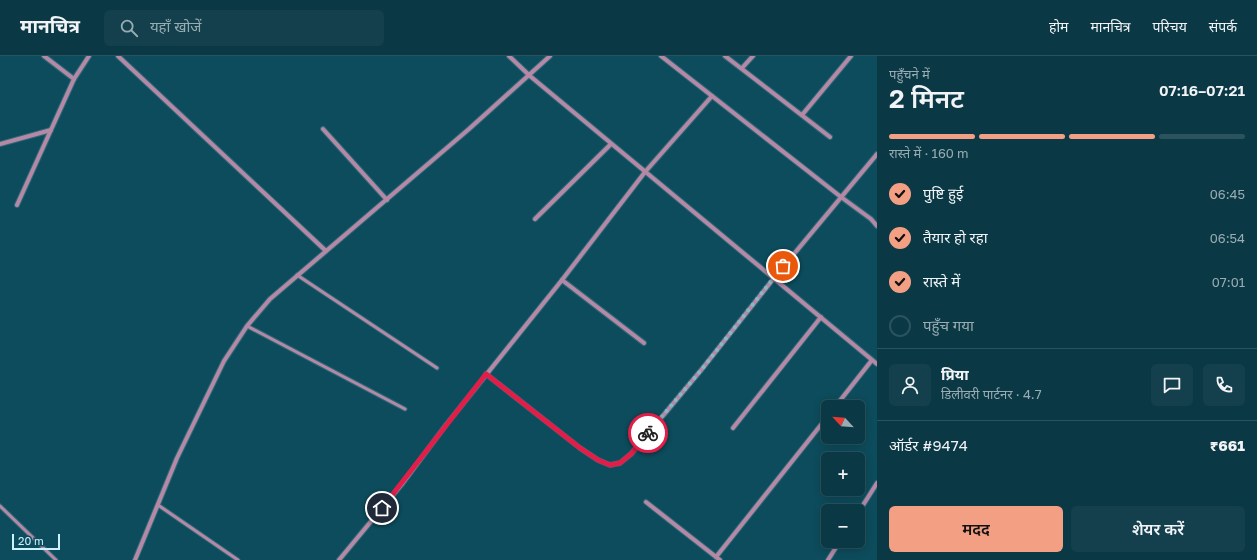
<!DOCTYPE html>
<html lang="hi">
<head>
<meta charset="utf-8">
<style>
  body { margin:0; font-family:"Golos Text","Noto Sans Devanagari",sans-serif; background:#13404c; color:#f1f3f6; height:100vh; display:flex; flex-direction:column; font-size:15px; white-space:nowrap }
  * { box-sizing:border-box; margin:0 }
  p { font-size:13px; color:#99acb3 }
  .icon { flex:none; width:22px; height:22px; fill:none; stroke:currentColor; stroke-width:2; stroke-linecap:round; stroke-linejoin:round }
  .map { position:relative; flex:1; overflow:hidden }
  .panel { display:flex; flex-direction:column; background:#0a3945; width:380px }
  .panel>* { flex:none }
  .needle { width:26px; rotate:296deg }
  .controls { position:absolute; left:821px; top:344px; display:grid; gap:8px }
  .controls a { display:grid; place-items:center; width:44px; height:44px; border-radius:6px; background:#0a3945; box-shadow:0 2px 10px #0003,0 0 0 1px #2a535e; font-size:20px }
  .scale { position:absolute; left:12px; bottom:10px; width:48px; box-sizing:border-box; padding-left:4px; border:2px solid #cbf2fe; border-top:0; font-size:11px; line-height:14px; white-space:nowrap; color:#cbf2fe; -webkit-text-stroke:3px #0d4c5c; paint-order:stroke }
  .pin { position:absolute; display:grid; place-items:center; width:34px; height:34px; color:#fff; margin:-17px; border:2px solid #fff; border-radius:50%; box-shadow:0 1px 4px #0007 }
  .courier { position:absolute; display:grid; place-items:center; width:40px; height:40px; margin:-20px; border:3px solid #e11d48; border-radius:50%; background:#fff; color:#222; box-shadow:0 1px 5px #0007 }
  .head em { font-style:normal; font-weight:600 }
  .head div { display:flex; flex-direction:column-reverse }
  .head { display:flex; align-items:center; justify-content:space-between; height:68px; padding:0 12px }
  h1 { font-size:26px; font-weight:600; line-height:30px }
  .bar { display:grid; grid-template-columns:repeat(4,1fr); gap:6px 4px; align-content:center; height:48px; padding:0 12px }
  .bar i { height:5px; border-radius:3px; background:#2a535e }
  .bar .on { background:#f39f84 }
  .bar p { grid-column:span 4 }
  .line { display:flex; align-items:center; gap:10px; padding:0 12px; border-top:1px solid #2a535e }
  .line div { flex:1 }
  .round { display:grid; place-items:center; flex:none; width:42px; height:42px; border-radius:6px; background:#13404c }
  ol { padding:0 12px; list-style:none }
  li { display:flex; align-items:center; gap:12px; height:44px }
  li p { margin-inline-start:auto }
  li .icon { padding:4px; border-radius:50%; background:#f39f84; color:#111; stroke-width:4 }
  li:last-child { color:#99acb3 }
  li i { width:22px; height:22px; border:2px solid #2a535e; border-radius:50% }
  .cta { display:flex; gap:8px; margin-top:auto; padding:8px 12px }
  .cta a { flex:1; height:46px; border-radius:6px; background:#f39f84; color:#111; font-size:16px; font-weight:600; line-height:46px; text-align:center }
  .cta a+a { background:#13404c; color:#f1f3f6 }
  header { display:flex; align-items:center; gap:24px; box-sizing:border-box; height:56px; padding:0 20px; background:#0a3945; border-bottom:1px solid #2a535e }
  header strong { font-size:19px }
  nav { display:flex; gap:22px; margin-inline-start:auto; font-size:14px }
  .search { width:280px; height:36px; background:#13404c; display:flex; align-items:center; gap:10px; box-sizing:border-box; padding:0 14px; border-radius:6px; color:#99acb3; font-size:15px }
  main { display:flex; flex:1; min-height:0 }
  .map>svg:first-child { display:block }
  .lines { fill:none; stroke-linecap:round; stroke-linejoin:round }
  .service-casing { stroke:#2f6a79; stroke-width:5 }
  .minor-casing { stroke:#2f6a79; stroke-width:6 }
  .service { stroke:#b589a6; stroke-width:3 }
  .minor { stroke:#b589a6; stroke-width:4 }
  .done { stroke:#88b8c5; stroke-width:4; stroke-dasharray:0 7.2 }
  .route { stroke:#e11d48; stroke-width:5 }
</style>
</head>
<body>
<header>
<strong>मानचित्र</strong>
<div class="search"><svg class="icon" aria-label="search" viewBox="0 0 24 24"><circle cx="10" cy="10" r="6"/><path d="M15 15l6 6"/></svg>यहाँ खोजें</div>
<nav><a>होम</a><a>मानचित्र</a><a>परिचय</a><a>संपर्क</a></nav>
</header>
<main>
<div class="map">
<svg width="877" height="504" viewBox="0 0 877 504">
  <rect width="100%" height="100%" fill="#0d4c5c"/>
  <g class="lines">
    <g class="service-casing">
      <g id="service">
        <polyline points="297,219 437,312"/>
        <polyline points="247,270 405,353"/>
        <polyline points="158,449 238,504"/>
        <polyline points="0,450 56,504"/>
      </g>
    </g>
    <g class="minor-casing">
      <g id="minor">
        <polyline points="44,0 74,23"/>
        <polyline points="118,0 326,195"/>
        <polyline points="509,0 530,20 877,308"/>
        <polyline points="661,0 841,141 871,163 877,170"/>
        <polyline points="725,0 830,81"/>
        <polyline points="742,12 753,0"/>
        <polyline points="802,59 851,0"/>
        <polyline points="323,73 387,144"/>
        <polyline points="0,88 51,74"/>
        <polyline points="17,149 74,23 89,0"/>
        <polyline points="535,163 611,88"/>
        <polyline points="562,224 644,287"/>
        <polyline points="486,318 580,392 598,404 610,409 620,407 631,398 702,313 774,222 877,98"/>
        <polyline points="835,351 872,304"/>
        <polyline points="733,372 821,261"/>
        <polyline points="646,446 720,504"/>
        <polyline points="858,457 877,427"/>
        <polyline points="716,501 828,360"/>
        <polyline points="135,504 177,402 224,305 247,270 270,243 469,73 550,0"/>
        <polyline points="339,504 402,428 446,369 562,224 645,116 712,40"/>
        <polyline points="828,504 840,485"/>
      </g>
    </g>
    <use href="#service" class="service"/>
    <use href="#minor" class="minor"/>
  </g>
  <g class="lines">
    <polyline class="done" points="648,377 702,313 783,210"/>
    <polyline class="route" points="382,452 486,318 580,392 598,404 610,409 620,407 631,398 648,377"/>
  </g>
</svg>
<div class="controls">
<a><svg class="needle" viewBox="-14 -14 28 28"><path d="M0-13l5 13h-10z" fill="#e53935"/><path d="M0 13l5-13h-10z" fill="#99acb3"/></svg></a>
<a>+</a>
<a>−</a>
</div>
<div class="scale">20 m</div>
<div class="pin" style="left:783px;top:210px;background:#ea580c"><svg class="icon" aria-label="bag" viewBox="0 0 24 24"><path d="M5 8h14l-1 12H6zM9 8a3 3 0 0 1 6 0"/></svg></div>
<div class="pin" style="left:382px;top:452px;background:#1f2937"><svg class="icon" aria-label="home" viewBox="0 0 24 24"><path d="M3 11l9-7 9 7M6 9v11h12V9"/></svg></div>
<div class="courier" style="left:648px;top:377px"><svg class="icon" aria-label="bike" viewBox="0 0 24 24"><circle cx="6" cy="16" r="4"/><circle cx="18" cy="16" r="4"/><path d="M6 16l4-8h5l3 8M10 8l3 8H6M13 5h3"/></svg></div>
</div>
<section class="panel">
<div class="head"><div><h1>2 मिनट</h1><p>पहुँचने में</p></div><em>07:16–07:21</em></div>
<div class="bar"><i class="on"></i><i class="on"></i><i class="on"></i><i></i><p>रास्ते में · 160 m</p></div>
<ol>
<li><svg class="icon" aria-label="check" viewBox="0 0 24 24"><path d="M5 12l5 5 9-10"/></svg>पुष्टि हुई<p>06:45</p></li>
<li><svg class="icon" aria-label="check" viewBox="0 0 24 24"><path d="M5 12l5 5 9-10"/></svg>तैयार हो रहा<p>06:54</p></li>
<li><svg class="icon" aria-label="check" viewBox="0 0 24 24"><path d="M5 12l5 5 9-10"/></svg>रास्ते में<p>07:01</p></li>
<li><i></i>पहुँच गया</li>
</ol>
<div class="line" style="height:72px"><a class="round"><svg class="icon" aria-label="person" viewBox="0 0 24 24"><circle cx="12" cy="8" r="4"/><path d="M4 21q1-7 8-7t8 7"/></svg></a><div><b>प्रिया</b><p>डिलीवरी पार्टनर · 4.7</p></div><a class="round"><svg class="icon" aria-label="chat" viewBox="0 0 24 24"><path d="M4 5h16v11H9l-5 4z"/></svg></a><a class="round"><svg class="icon" aria-label="phone" viewBox="0 0 24 24"><path d="M5 4h4l2 5-3 2q2 4 5 5l2-3 5 2v4C11 20 4 13 5 4z"/></svg></a></div>
<div class="line" style="height:52px"><div>ऑर्डर #9474</div><b>₹661</b></div>
<div class="cta"><a>मदद</a><a>शेयर करें</a></div>
</section>
</main>
</body>
</html>
